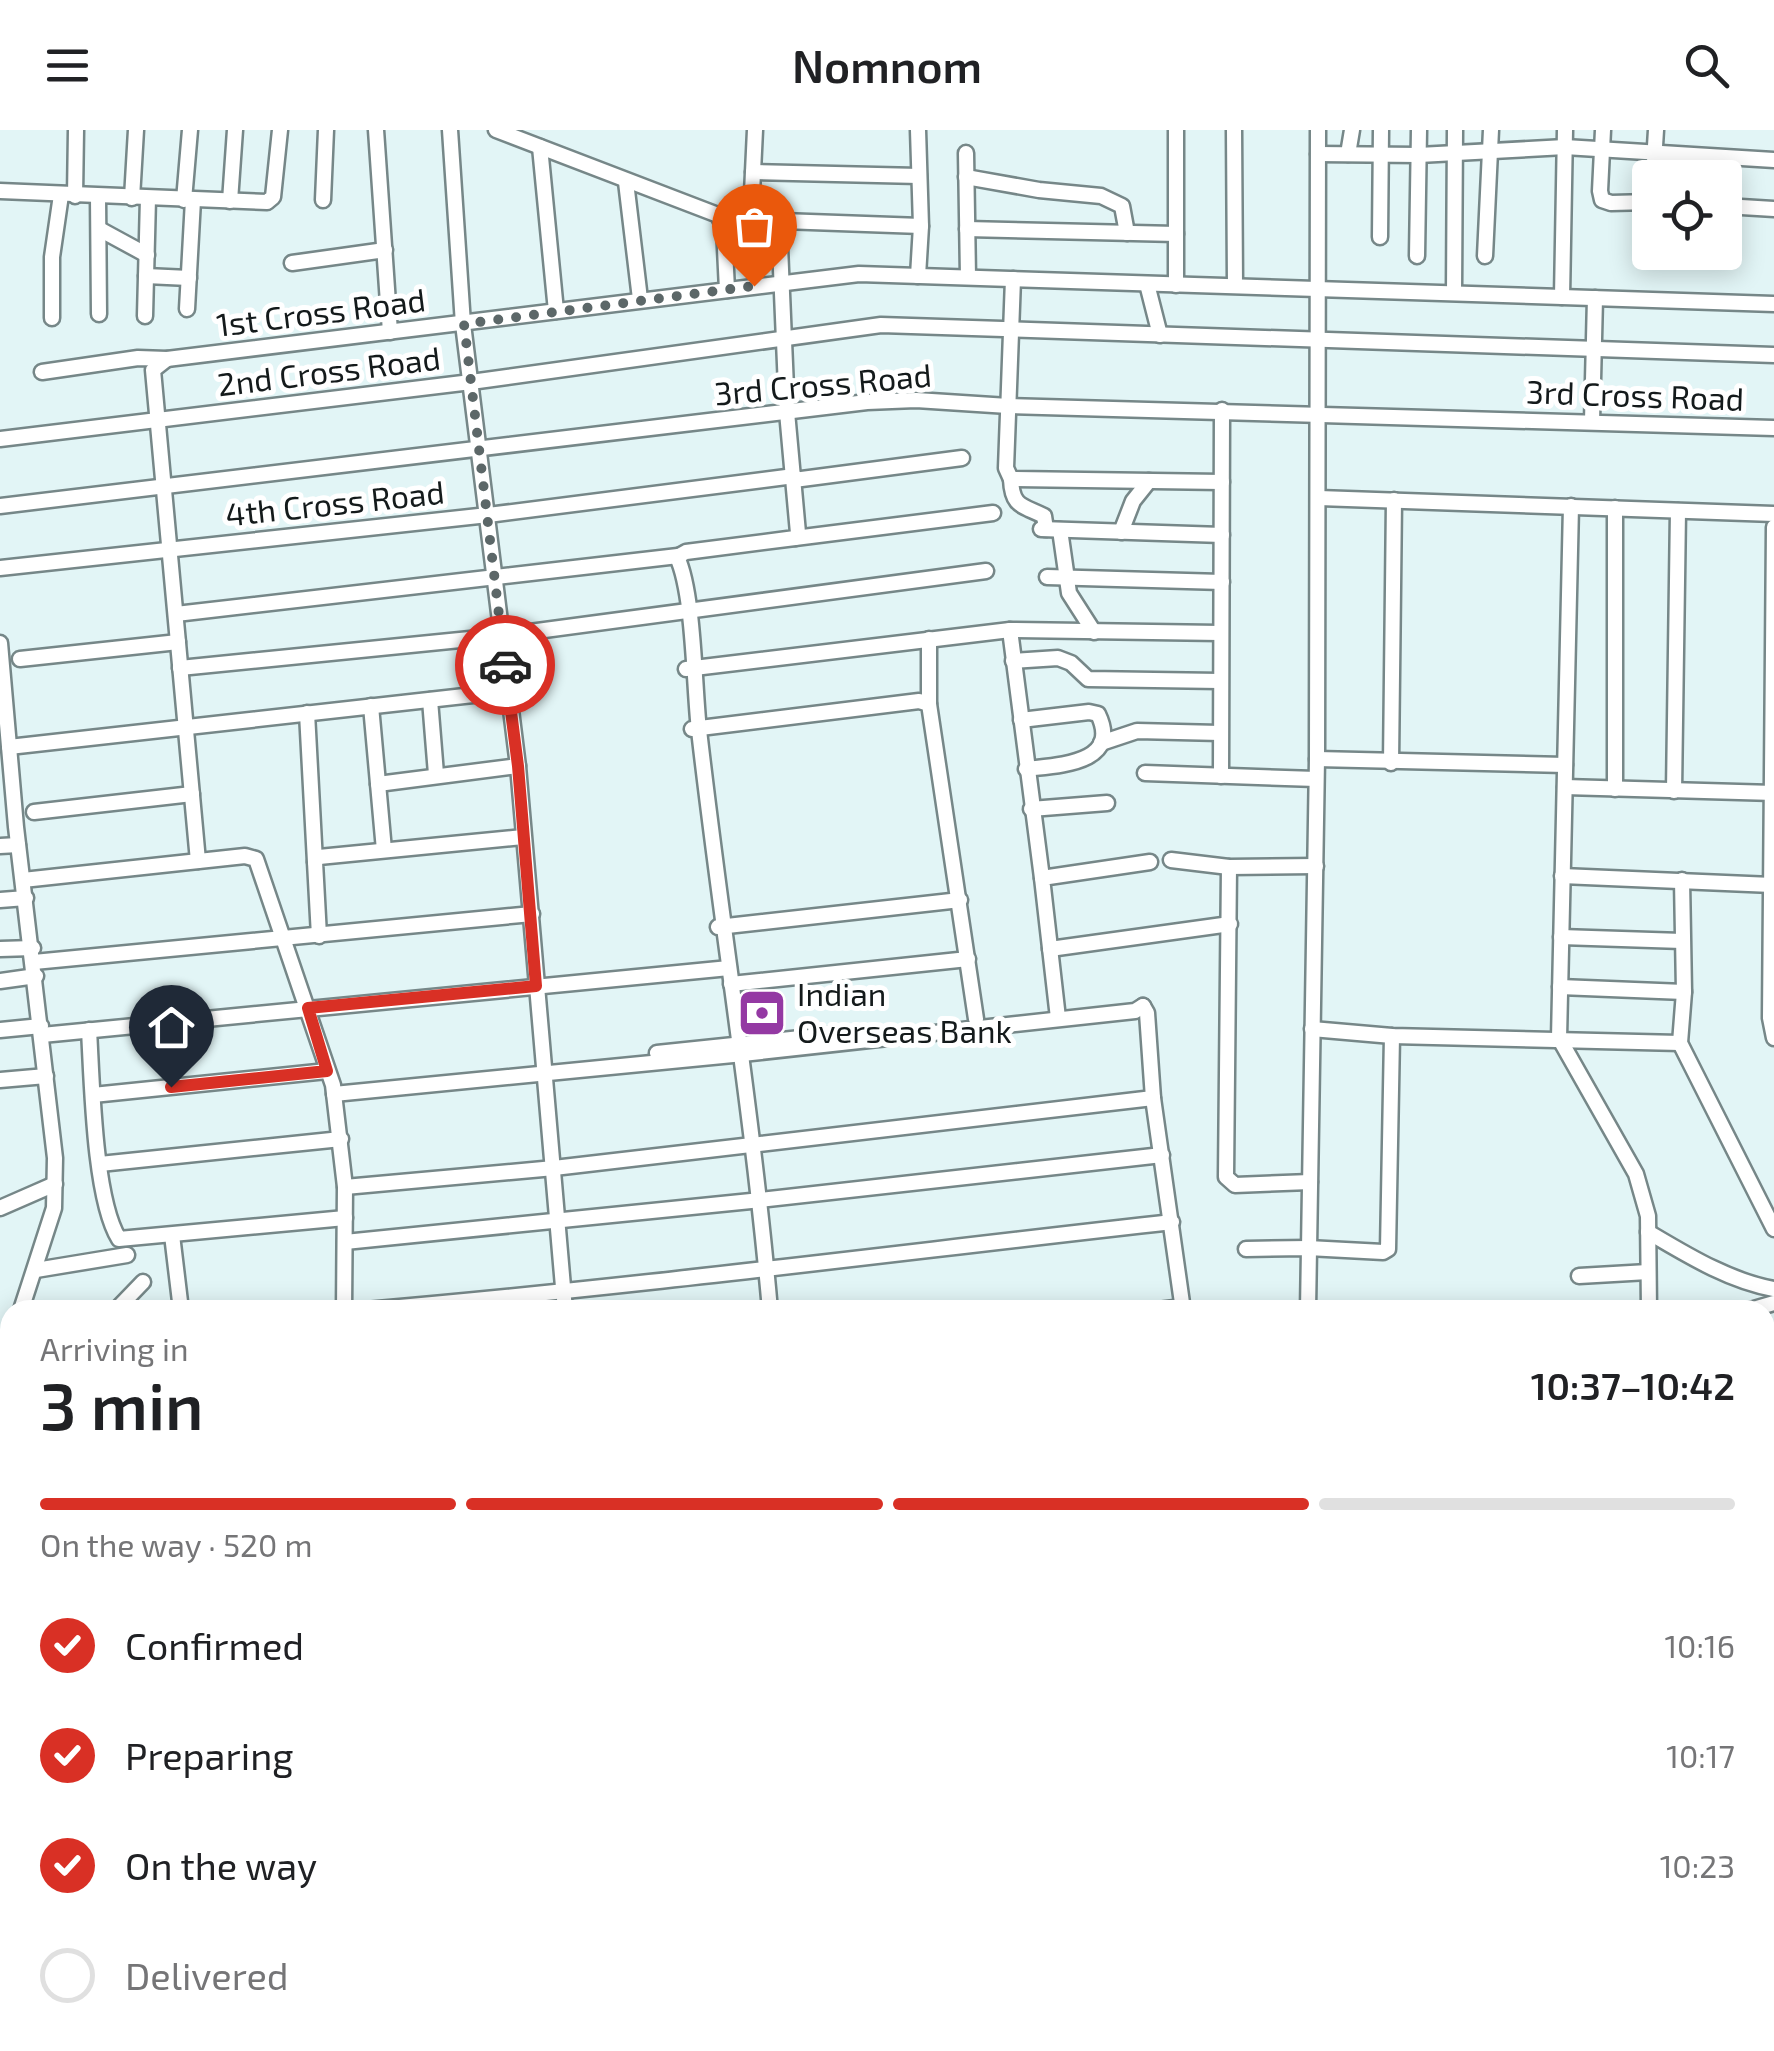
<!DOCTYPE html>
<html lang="en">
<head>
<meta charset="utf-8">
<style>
  body { margin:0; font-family:"Exo 2",sans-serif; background:#f2f2f2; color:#202124; height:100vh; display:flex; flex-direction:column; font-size:38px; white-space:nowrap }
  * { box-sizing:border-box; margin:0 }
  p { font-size:32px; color:#757577 }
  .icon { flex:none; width:55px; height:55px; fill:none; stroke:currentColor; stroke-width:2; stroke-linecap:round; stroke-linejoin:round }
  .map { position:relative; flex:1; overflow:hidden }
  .sheet { position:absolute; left:0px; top:1170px; width:1775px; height:752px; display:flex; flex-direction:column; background:#fff; border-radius:30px 30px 0 0; box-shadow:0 5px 25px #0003 }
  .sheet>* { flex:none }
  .fabs { position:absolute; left:1632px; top:30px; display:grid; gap:20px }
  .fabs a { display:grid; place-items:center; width:110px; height:110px; border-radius:10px; background:#fff; box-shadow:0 5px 25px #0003; font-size:50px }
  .pin { position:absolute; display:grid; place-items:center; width:85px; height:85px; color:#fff; margin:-102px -42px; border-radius:50% 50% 50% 0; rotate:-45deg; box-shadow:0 0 10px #0007 }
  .pin .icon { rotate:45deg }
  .courier { position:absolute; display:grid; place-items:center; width:100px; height:100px; margin:-50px; border:8px solid #d93025; border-radius:50%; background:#fff; color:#222; box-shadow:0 2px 12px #0007 }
  .summary em { font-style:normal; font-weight:600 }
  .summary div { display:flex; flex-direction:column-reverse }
  .summary { display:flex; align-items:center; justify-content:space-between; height:170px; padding:0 40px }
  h1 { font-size:65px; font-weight:600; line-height:75px }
  .bar { display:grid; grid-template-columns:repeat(4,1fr); gap:15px 10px; align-content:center; height:120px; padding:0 40px }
  .bar i { height:12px; border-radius:8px; background:#e0e0e0 }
  .bar .active { background:#d93025 }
  .bar p { grid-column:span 4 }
  ol { padding:0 40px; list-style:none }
  li { display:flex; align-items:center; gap:30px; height:110px }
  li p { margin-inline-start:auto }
  li .icon { padding:10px; border-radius:50%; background:#d93025; color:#fff; stroke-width:4 }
  li:last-child { color:#757577 }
  li i { width:55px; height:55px; border:5px solid #e0e0e0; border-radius:50% }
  header { display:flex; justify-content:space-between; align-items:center; height:130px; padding:0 40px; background:#fff; font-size:45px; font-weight:600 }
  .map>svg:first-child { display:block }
  .park { fill:#89d89f }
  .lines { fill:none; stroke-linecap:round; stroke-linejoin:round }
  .minor-casing { stroke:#768788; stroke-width:19 }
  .minor { stroke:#fff; stroke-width:14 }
  .done { stroke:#5c6768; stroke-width:10; stroke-dasharray:0 18 }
  .route { stroke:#d93025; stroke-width:12 }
  .labels { text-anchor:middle; stroke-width:10; stroke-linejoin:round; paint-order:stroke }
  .street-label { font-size:32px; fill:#141a1b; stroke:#fff }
  .poi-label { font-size:32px; fill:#141a1b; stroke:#fff; text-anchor:start }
</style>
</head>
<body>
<header><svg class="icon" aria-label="menu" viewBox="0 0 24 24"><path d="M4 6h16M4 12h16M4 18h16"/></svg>Nomnom<svg class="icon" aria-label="search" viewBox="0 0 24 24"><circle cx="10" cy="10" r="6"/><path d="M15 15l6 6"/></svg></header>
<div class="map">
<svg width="1774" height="1921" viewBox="0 0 1774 1921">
  <rect width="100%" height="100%" fill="#e2f5f6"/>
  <polygon class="park" points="1386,1913 1522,1913 1523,1921 1387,1921"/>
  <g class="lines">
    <g class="minor-casing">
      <g id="minor">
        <polyline points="376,0 390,202"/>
        <polyline points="450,0 463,194 518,636 565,1180"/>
        <polyline points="496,0 718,85 724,98 727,160"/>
        <polyline points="755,0 751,84 754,90 921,96"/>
        <polyline points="1234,0 1235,155"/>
        <polyline points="1603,0 1600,61 1602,70 1611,73 1650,72"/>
        <polyline points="540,17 556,181"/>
        <polyline points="966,23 968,147"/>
        <polyline points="1318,24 1419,25 1565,17 1774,30"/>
        <polyline points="1348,24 1352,0"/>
        <polyline points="753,42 919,46"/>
        <polyline points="966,47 1039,60 1101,66 1122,76 1127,103"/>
        <polyline points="1653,48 1656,0"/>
        <polyline points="626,52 640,169"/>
        <polyline points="0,61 267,72 273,67 280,0"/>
        <polyline points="75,66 76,0"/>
        <polyline points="98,67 99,184"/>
        <polyline points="132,68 136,0"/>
        <polyline points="184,70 190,0"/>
        <polyline points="323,70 326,0"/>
        <polyline points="230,71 235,0"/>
        <polyline points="1725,76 1774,79"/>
        <polyline points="967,99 1176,104"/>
        <polyline points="101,100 147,125"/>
        <polyline points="1380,107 1381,0"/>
        <polyline points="1417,126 1419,0"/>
        <polyline points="1485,126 1491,0"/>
        <polyline points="292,133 385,120"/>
        <polyline points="146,146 189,148"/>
        <polyline points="918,146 921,96 918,0"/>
        <polyline points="1013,149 1006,338 1011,349 1222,352"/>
        <polyline points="1147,154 1160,205"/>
        <polyline points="1176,155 1176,0"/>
        <polyline points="1454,162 1455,0"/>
        <polyline points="1562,167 1565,0"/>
        <polyline points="187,179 193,70"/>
        <polyline points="145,186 148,68"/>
        <polyline points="52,188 52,127 61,65"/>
        <polyline points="167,229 153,240 198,731"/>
        <polyline points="42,242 138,228 167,229 859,144 1774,174"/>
        <polyline points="1592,291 1595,168"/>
        <polyline points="0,309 471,252 881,195 1774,225"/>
        <path d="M 1011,349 C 1012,377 1022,375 1044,386 L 1046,399"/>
        <polyline points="794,350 962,328"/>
        <polyline points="1319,368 1774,384"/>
        <polyline points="0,376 867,272 916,270 1008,276 1774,298"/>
        <polyline points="1571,376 1559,908 1636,1044 1648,1086 1649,1180"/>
        <polyline points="1774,397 1770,888 1774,908"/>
        <polyline points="1041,399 1222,405"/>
        <polyline points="1060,400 1069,463 1094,502"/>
        <polyline points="1121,402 1133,371 1149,351"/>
        <polyline points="795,408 993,383"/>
        <path d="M 677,427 C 694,463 694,556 699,600 C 721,793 753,986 770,1180"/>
        <polyline points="677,427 686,422 795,408 798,403 787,282 779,92"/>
        <polyline points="0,438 488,385 794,346"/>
        <polyline points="1047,447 1222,452"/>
        <polyline points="176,484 678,426"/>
        <polyline points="1010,500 1042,748"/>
        <polyline points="929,509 929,574"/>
        <polyline points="0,513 16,697 55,1028 54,1078 21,1180"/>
        <polyline points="20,529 178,512"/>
        <polyline points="1013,531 1058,528 1071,533 1088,549 1220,551"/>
        <polyline points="180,538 500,506 986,441"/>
        <polyline points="686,539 1010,500 1220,503"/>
        <polyline points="430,570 436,644"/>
        <polyline points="371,576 384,720"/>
        <polyline points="307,583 315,732"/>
        <path d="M 1021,590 L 1089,582 L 1098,584 C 1122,634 1058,635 1026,639"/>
        <polyline points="692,599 919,571 929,574 976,889"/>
        <polyline points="1101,613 1137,601 1220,603"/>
        <polyline points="9,617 509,561"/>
        <polyline points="1317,629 1565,635"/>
        <polyline points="1391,633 1394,370"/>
        <polyline points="1145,643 1316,649"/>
        <polyline points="1221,646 1222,280"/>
        <polyline points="378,654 518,636"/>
        <polyline points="1565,657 1774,663"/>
        <polyline points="1615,659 1615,378"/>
        <polyline points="1674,661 1678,381"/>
        <polyline points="1031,679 1107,673"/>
        <polyline points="34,682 192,664"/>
        <polyline points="0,716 18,715"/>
        <polyline points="1171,730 1229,737 1316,736"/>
        <polyline points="1229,737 1226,1047 1235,1055 1310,1052"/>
        <polyline points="1562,746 1772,755"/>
        <polyline points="23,750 245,726 256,729 333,955 345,1057 344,1180"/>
        <polyline points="1682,750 1684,862 1680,913 1774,1099"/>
        <polyline points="0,770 26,768"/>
        <polyline points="718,797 960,770"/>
        <polyline points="319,806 315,732 319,727 523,707"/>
        <polyline points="1561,807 1682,811"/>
        <polyline points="0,819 33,818"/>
        <polyline points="1050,819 1230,794"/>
        <polyline points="34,832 532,784"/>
        <polyline points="0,851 36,846"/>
        <polyline points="731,854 968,829"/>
        <polyline points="1560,857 1684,862"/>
        <polyline points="1143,876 1147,883 1153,968 1183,1180"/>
        <polyline points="1058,888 1042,748 1150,732"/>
        <polyline points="1312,899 1392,906 1680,913"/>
        <polyline points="0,900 41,896"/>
        <path d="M 89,900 C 92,951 94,1069 119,1109 L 345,1088"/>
        <polyline points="42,905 729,838"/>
        <polyline points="657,923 829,905"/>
        <polyline points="0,950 46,946"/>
        <polyline points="334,964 733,925 1135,881 1143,876"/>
        <polyline points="93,965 327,941"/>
        <polyline points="100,1034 341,1009"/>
        <polyline points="345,1057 554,1038 1153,968"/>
        <polyline points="0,1078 55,1054"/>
        <path d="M 1648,1102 C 1687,1125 1729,1151 1774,1159"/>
        <polyline points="172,1105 181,1180"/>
        <polyline points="345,1112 751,1071 1162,1025"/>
        <polyline points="1246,1119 1308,1118 1383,1122 1388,1119 1392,906"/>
        <polyline points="36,1140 127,1125"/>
        <polyline points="1579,1146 1648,1142"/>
        <polyline points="116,1180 143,1152"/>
        <path d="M 366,1180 C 635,1157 903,1122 1172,1092"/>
        <polyline points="1158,1180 1183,1177"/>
        <polyline points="1308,1180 1317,629 1318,0"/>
        <polyline points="1750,1180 1774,1173"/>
        <polyline points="0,1234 10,1210"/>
        <polyline points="1765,1373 1774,1373"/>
        <polyline points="0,1405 10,1409"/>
        <polyline points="0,1455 10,1453"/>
        <polyline points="4,1576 5,1525"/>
        <polyline points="1765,1850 1774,1851"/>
        <polyline points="648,1912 648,1921"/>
        <polyline points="815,1912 816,1921"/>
        <polyline points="866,1912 867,1921"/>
        <polyline points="1253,1912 1253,1921"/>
        <polyline points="1313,1912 1314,1921"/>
        <polyline points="1378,1912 1379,1921"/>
        <polyline points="1527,1912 1529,1921"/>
        <polyline points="305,1921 310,1912"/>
        <polyline points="730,1921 757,1912"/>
        <polyline points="1100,1921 1150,1912"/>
        <polyline points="1758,1921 1774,1918"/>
      </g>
    </g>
    <use href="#minor" class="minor"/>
  </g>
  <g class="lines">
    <polyline class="done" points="505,535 464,194 754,156"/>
    <polyline class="route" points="171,957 327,941 308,878 536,856 518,636 505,535"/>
  </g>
  <defs>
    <g id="bank-square" transform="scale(2.5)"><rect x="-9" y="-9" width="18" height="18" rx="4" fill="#9439a3" stroke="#fff"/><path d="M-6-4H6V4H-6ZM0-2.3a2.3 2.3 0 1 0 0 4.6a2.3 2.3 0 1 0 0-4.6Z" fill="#fff"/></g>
  </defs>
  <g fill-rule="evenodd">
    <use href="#bank-square" x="762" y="883"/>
  </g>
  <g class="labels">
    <g class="street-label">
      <text transform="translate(321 183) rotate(-7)" y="11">1st Cross Road</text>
      <text transform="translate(329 242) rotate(-7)" y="11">2nd Cross Road</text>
      <text transform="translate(823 255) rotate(-5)" y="11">3rd Cross Road</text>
      <text transform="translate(1635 266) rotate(2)" y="11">3rd Cross Road</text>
      <text transform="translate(335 374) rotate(-6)" y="11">4th Cross Road</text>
    </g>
    <g class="poi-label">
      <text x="797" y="876">Indian<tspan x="797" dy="37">Overseas Bank</tspan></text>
    </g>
  </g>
</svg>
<div class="fabs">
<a><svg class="icon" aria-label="locate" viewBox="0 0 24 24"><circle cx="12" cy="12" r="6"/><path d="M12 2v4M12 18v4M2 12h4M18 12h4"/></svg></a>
</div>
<div class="pin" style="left:754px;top:156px;background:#ea580c"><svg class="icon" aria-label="bag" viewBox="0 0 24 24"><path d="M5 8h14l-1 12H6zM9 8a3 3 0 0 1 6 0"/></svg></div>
<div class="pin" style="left:171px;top:957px;background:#1f2937"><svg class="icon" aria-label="home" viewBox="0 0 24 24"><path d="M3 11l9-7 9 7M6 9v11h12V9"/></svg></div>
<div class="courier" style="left:505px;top:535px"><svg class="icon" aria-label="car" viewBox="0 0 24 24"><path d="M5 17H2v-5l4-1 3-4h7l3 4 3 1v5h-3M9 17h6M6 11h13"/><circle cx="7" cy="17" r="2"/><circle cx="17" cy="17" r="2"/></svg></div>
<section class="sheet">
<div class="summary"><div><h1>3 min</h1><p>Arriving in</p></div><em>10:37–10:42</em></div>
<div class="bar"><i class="active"></i><i class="active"></i><i class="active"></i><i></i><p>On the way · 520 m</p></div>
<ol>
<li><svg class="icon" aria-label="check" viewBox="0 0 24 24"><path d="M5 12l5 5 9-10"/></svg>Confirmed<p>10:16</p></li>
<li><svg class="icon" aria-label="check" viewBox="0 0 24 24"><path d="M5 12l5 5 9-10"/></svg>Preparing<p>10:17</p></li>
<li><svg class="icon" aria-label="check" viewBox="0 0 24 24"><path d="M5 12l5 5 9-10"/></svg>On the way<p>10:23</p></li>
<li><i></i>Delivered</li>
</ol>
</section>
</div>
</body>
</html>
